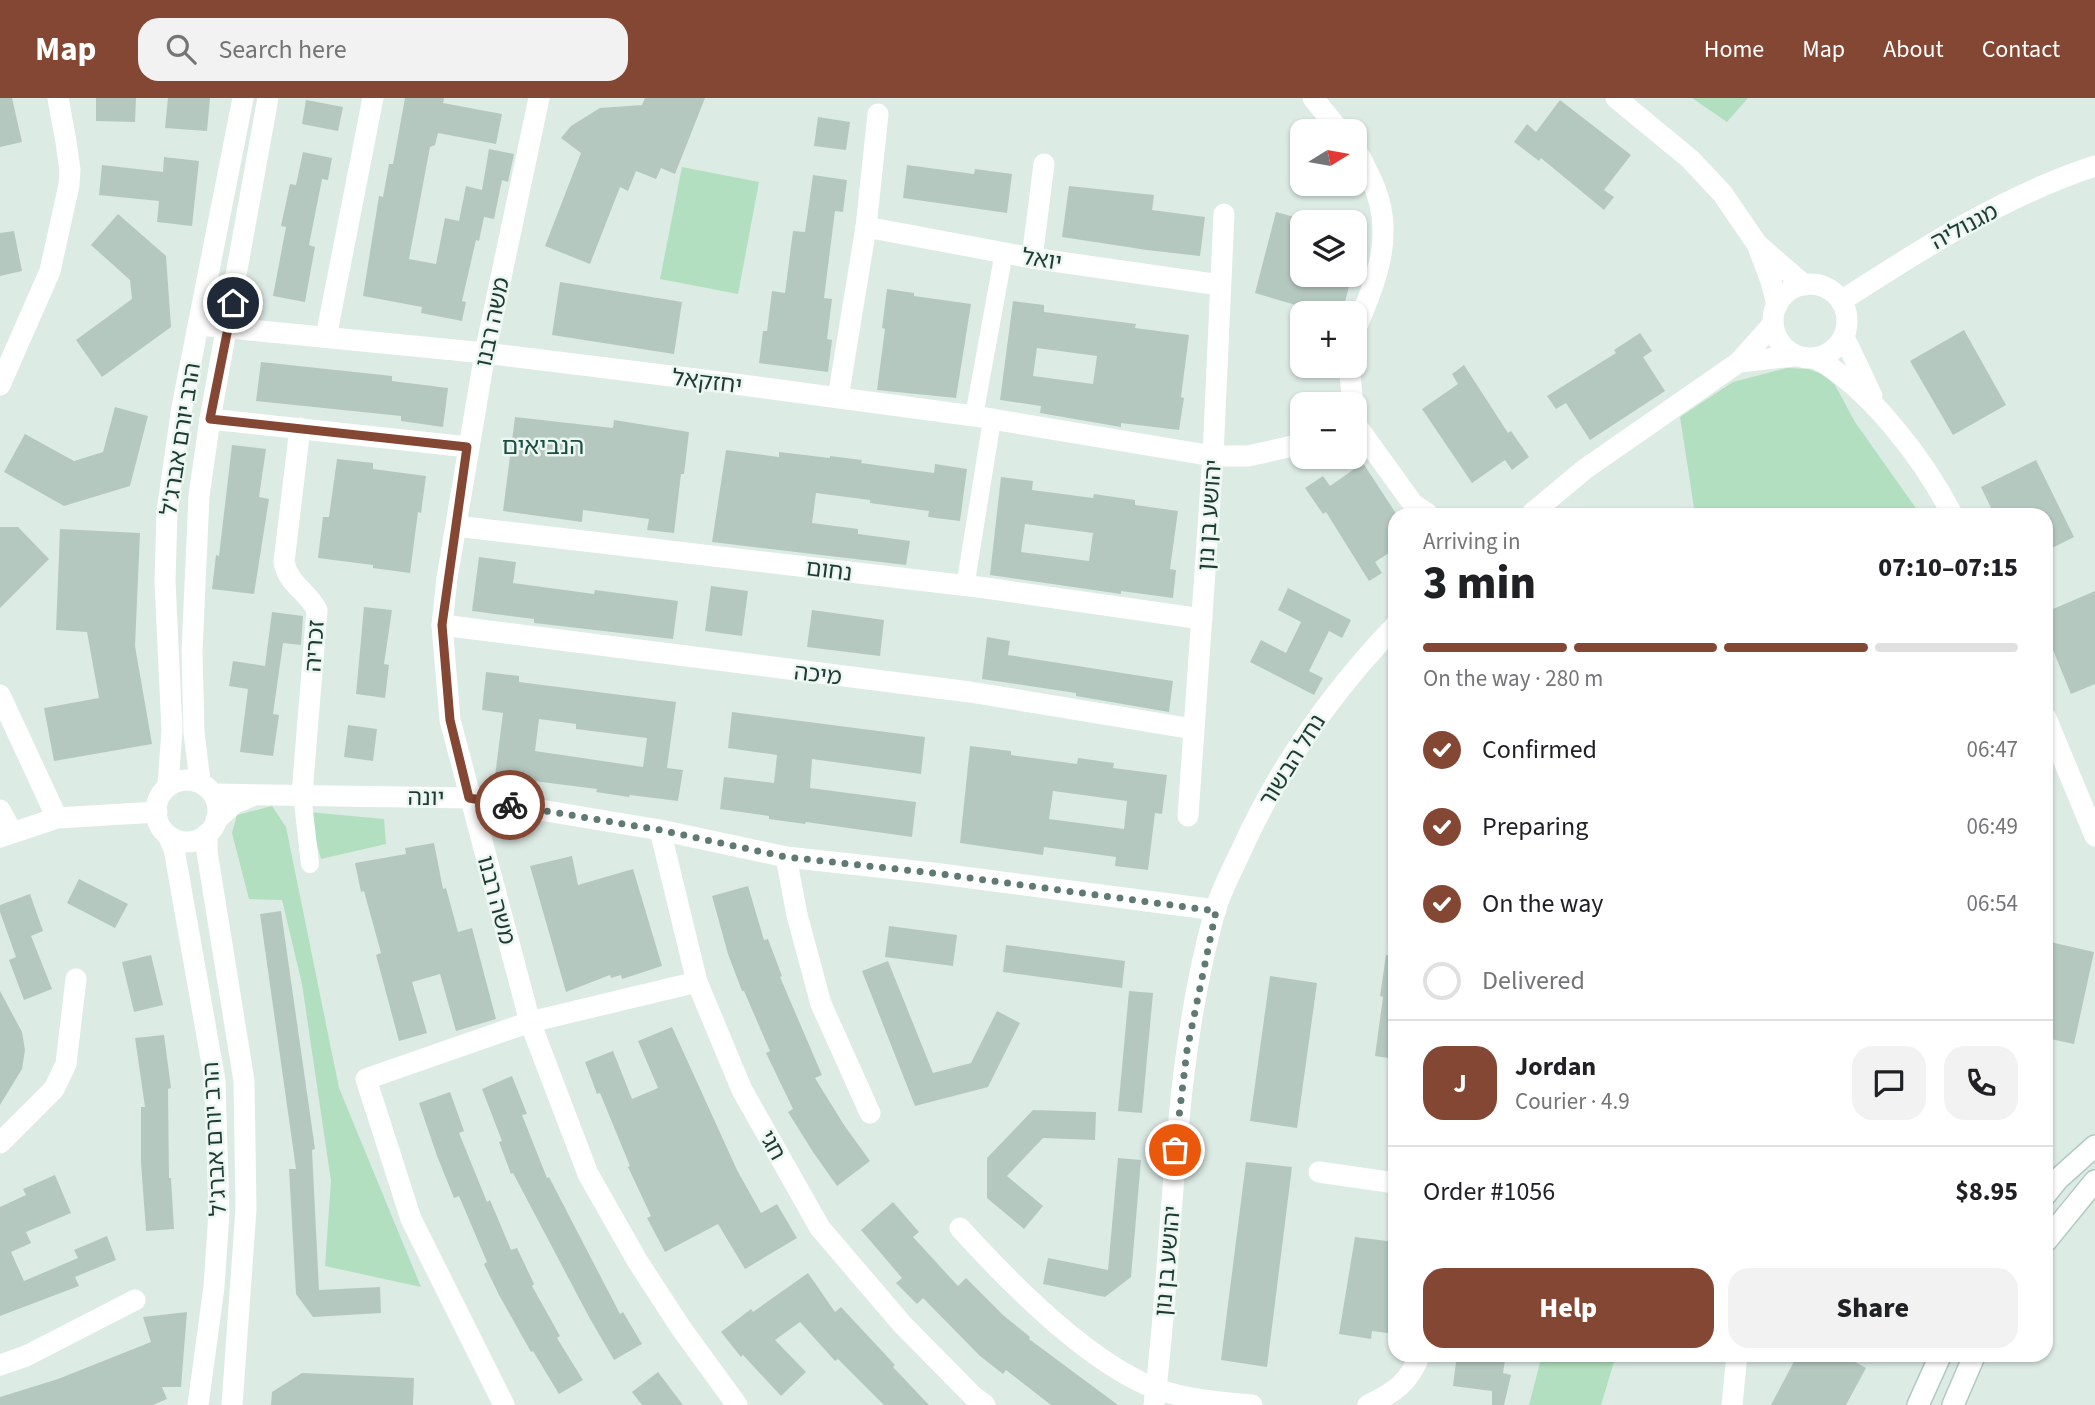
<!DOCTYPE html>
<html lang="en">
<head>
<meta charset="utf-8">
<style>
  body { margin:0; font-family:"Source Sans 3","Noto Sans Hebrew",sans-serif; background:#f2f2f2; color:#202124; height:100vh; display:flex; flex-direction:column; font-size:26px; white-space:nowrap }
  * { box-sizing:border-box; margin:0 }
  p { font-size:23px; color:#757577 }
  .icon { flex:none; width:38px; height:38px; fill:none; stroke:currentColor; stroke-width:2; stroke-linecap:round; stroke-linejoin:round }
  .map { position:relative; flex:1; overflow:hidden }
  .drawer { position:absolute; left:1388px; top:410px; width:665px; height:854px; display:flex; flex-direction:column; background:#fff; border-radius:21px; box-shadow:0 2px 5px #0004 }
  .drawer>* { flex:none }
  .needle { width:46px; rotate:79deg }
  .tools { position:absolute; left:1290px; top:21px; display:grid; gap:14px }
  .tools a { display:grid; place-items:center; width:77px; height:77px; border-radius:14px; background:#fff; box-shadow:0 2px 5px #0004; font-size:35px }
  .pin { position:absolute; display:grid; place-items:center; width:60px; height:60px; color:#fff; margin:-30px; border:4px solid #fff; border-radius:50%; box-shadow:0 2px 7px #0007 }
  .courier { position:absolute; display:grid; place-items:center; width:70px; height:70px; margin:-35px; border:5px solid #844733; border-radius:50%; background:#fff; color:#222; box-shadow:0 2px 9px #0007 }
  .summary em { font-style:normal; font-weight:800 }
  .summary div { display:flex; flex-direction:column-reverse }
  .summary { display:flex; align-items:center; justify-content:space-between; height:119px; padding:0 35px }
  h1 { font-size:46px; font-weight:800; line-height:52px }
  .bar { display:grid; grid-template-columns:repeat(4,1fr); gap:10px 7px; align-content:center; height:84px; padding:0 35px }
  .bar i { height:9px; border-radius:5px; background:#e0e0e0 }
  .bar .selected { background:#844733 }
  .bar p { grid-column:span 4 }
  .line { display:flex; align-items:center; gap:18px; padding:0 35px; border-top:2px solid #e0e0e0 }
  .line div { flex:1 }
  .round { display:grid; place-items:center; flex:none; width:74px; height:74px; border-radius:21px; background:#f2f2f2 }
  ol { padding:0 35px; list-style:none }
  li { display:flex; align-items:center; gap:21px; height:77px }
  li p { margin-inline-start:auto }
  li .icon { padding:7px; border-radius:50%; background:#844733; color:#fff; stroke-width:4 }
  li:last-child { color:#757577 }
  li i { width:38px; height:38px; border:4px solid #e0e0e0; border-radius:50% }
  .cta { display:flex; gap:14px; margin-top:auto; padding:14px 35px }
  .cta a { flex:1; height:80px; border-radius:21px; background:#844733; color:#fff; font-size:28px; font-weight:800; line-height:80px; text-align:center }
  .cta a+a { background:#f2f2f2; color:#202124 }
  header { display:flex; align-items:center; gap:42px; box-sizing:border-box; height:98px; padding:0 35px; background:#844733; color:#fff }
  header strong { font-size:33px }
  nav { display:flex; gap:38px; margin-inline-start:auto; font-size:24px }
  .search { width:490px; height:63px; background:#f2f2f2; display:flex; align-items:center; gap:18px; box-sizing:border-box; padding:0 24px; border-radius:21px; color:#757577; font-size:26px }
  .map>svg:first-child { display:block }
  .green { fill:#b2dfbf }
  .building { fill:#b5c8c0; fill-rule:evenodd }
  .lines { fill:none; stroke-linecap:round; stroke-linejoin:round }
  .secondary-casing { stroke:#afcbc1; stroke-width:24 }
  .pedestrian { stroke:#fff; stroke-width:18 }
  .minor { stroke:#fff; stroke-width:21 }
  .tertiary { stroke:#fff; stroke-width:21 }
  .secondary { stroke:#fff; stroke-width:21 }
  .done { stroke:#607972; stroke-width:7; stroke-dasharray:0 12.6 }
  .route { stroke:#844733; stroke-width:9 }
  .labels { text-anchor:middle; stroke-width:5; stroke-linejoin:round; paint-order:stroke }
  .street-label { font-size:23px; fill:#1d3b34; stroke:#edf7f2 }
  .neighbourhood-label { font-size:24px; fill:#174f42; stroke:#edf7f2 }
</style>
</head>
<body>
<header>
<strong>Map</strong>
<div class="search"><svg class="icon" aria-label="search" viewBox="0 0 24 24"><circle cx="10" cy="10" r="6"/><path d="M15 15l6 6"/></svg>Search here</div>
<nav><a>Home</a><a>Map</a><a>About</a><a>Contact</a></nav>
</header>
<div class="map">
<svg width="2095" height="1307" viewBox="0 0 2095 1307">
  <rect width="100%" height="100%" fill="#ddebe5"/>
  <g class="green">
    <polygon points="1692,0 1748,0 1727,24"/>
    <polygon points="682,69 759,84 738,196 660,181"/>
    <polygon points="1787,270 1808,271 1822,276 1835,287 1855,324 1920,416 1695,416 1680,319 1733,284"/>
    <polygon points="272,708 286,729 339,990 421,1189 325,1168 331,1083 302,886 282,802 249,801 232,735 237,717"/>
    <polygon points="308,714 384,721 386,746 321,761"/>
    <polygon points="1542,1257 1616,1257 1601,1307 1529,1307"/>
  </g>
  <g class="building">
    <polygon points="0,0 12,0 22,44 0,49"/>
    <polygon points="96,0 136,0 135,24 96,23"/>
    <polygon points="168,0 210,0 207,33 165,30"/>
    <polygon points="405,0 444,0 443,5 502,16 496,46 438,35 435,47 430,49 409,161 436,166 445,120 459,123 466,88 482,92 489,51 514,56 508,84 502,82 494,121 484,119 479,143 476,142 462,203 466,204 462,223 421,215 422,209 363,198 379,98 383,99 389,66 393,66"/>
    <polygon points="645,0 705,0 675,76 661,70 656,81 636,73 628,93 620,89 590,166 545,148 581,55 561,40 571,28 600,10 642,7"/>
    <polygon points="306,2 343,9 338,33 302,26"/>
    <polygon points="1560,2 1631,57 1604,92 1614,99 1604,112 1541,60 1539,63 1514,44 1527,26 1536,34"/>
    <polygon points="818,19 850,24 846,52 814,48"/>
    <polygon points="303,54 332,60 328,82 322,81 309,147 315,149 305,204 273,198 286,129 281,128 290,86 296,87"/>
    <polygon points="164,59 199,63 192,128 157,124 159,103 99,97 102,67 163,74"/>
    <polygon points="907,67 974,76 975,71 1012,76 1007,115 903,100"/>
    <polygon points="813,77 847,82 843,114 835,113 824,200 832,201 827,241 832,242 828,274 759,265 763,233 767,233 772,193 785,195 793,133 805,134"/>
    <polygon points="1069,88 1154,97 1152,112 1205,119 1200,158 1147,152 1062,139"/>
    <polygon points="1276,114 1302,121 1302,177 1352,177 1342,215 1323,215 1255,195"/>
    <polygon points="118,116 166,158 171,229 102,279 76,242 132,201 130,182 91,147"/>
    <polygon points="14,133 22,173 0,178 0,135"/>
    <polygon points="560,184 682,204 674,256 552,237"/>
    <polygon points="887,191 914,195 914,198 971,206 956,300 877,292 885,231 882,230"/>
    <path d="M 1013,203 L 1044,207 L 1044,214 L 1136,226 L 1135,230 L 1189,237 L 1181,299 L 1184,300 L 1179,332 L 1121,325 L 1121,329 L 1040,315 L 1041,308 L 1000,302 ZM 1037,250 L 1097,258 L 1093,286 L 1033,278 Z"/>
    <polygon points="1964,232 2006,307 1953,337 1910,263"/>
    <polygon points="1640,235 1652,253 1643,259 1665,293 1590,342 1566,305 1556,311 1547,298 1616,255 1614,252"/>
    <polygon points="261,264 392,278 392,283 448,290 443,329 401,323 401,318 256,303"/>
    <polygon points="1464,267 1508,335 1511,333 1529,359 1512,372 1505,362 1472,385 1422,311 1458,286 1452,276"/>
    <polygon points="115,309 148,318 130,388 64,408 4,374 25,336 74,363 103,354"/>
    <polygon points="515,319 613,330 614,322 689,334 684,376 681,376 674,435 647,432 649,421 583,412 582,424 503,413"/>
    <polygon points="232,347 266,351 259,399 269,401 254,496 212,491 216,457 219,458"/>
    <polygon points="726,352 779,359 779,354 830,360 830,358 862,362 861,365 934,375 935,366 967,371 960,423 928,419 929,413 870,405 870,402 816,395 812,425 858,431 858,436 910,443 906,467 712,444"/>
    <polygon points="337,361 373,365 373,371 426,378 421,415 418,414 410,475 373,470 373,467 318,460 323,419 329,419"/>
    <polygon points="2036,362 2074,439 2046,453 2046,416 1994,416 1981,389"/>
    <polygon points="1363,365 1395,414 1395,451 1375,464 1382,475 1369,483 1326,414 1323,416 1305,390 1323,378 1330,388"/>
    <path d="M 1001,379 L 1033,383 L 1032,392 L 1093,400 L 1094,396 L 1135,402 L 1135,407 L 1178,413 L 1170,471 L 1176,472 L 1173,500 L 1121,493 L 1121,496 L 990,477 ZM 1025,426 L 1093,435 L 1089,463 L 1021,454 Z"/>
    <polygon points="0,429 18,429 49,461 0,510"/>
    <polygon points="60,431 140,435 135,548 152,646 54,663 44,610 99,600 87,534 56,532"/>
    <polygon points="479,459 516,464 513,485 594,496 595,492 678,503 673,541 534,525 534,521 472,513"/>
    <polygon points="711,488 748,493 742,538 705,533"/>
    <polygon points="1288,490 1351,522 1342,540 1329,533 1309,573 1323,580 1314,597 1250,564 1261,542 1286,555 1301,524 1278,512"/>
    <polygon points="2095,493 2095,586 2071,596 2046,535 2046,514"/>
    <polygon points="364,509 392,512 384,566 389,567 385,600 356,596"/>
    <polygon points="812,512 884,522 880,558 807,549"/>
    <polygon points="272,514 303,518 301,547 283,545 273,616 279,617 273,658 240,654 248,591 229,588 233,563 265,568"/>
    <polygon points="987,539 1010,543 1008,557 1173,583 1169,614 1076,598 1076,595 982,581"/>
    <path d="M 486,574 L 519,578 L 519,584 L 676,604 L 667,670 L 683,672 L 678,703 L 630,697 L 629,699 L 596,694 L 597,691 L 495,678 L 503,615 L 482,612 ZM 539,621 L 576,626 L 576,631 L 647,640 L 643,669 L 535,653 Z"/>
    <polygon points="732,614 925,639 921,676 812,661 810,690 916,704 912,739 806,724 805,726 769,721 769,718 720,711 724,679 774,685 777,657 728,650"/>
    <polygon points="348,627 377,631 373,663 344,659"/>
    <path d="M 970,648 L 1011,653 L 1011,657 L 1077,666 L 1078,660 L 1114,665 L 1113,670 L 1167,677 L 1162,716 L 1155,715 L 1148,772 L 1115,768 L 1116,759 L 1044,749 L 1043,757 L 960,745 ZM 1053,693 L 1127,703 L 1124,731 L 1049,721 Z"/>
    <polygon points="434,745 443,791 446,790 458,834 472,830 496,921 456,933 440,876 412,884 427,935 399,943 376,857 381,855 364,793 361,794 355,765 406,756 405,750"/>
    <polygon points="572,758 578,787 633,771 662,868 622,881 621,877 611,880 610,877 566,894 530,768"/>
    <polygon points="79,781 128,806 115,830 67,805"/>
    <polygon points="748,788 764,842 768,841 782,878 780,879 822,977 815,980 844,1027 870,1063 837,1088 813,1054 788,1014 793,1011 766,955 770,953 744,893 742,893 728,856 712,798"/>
    <polygon points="30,796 43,833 31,838 52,891 24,902 9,862 16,859 0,814 0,807"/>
    <polygon points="281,813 315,1051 312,1052 319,1192 380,1189 381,1215 313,1219 296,1196 289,1071 296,1071 260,816"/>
    <polygon points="889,828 957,837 953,868 885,859"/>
    <polygon points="2046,843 2094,854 2074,946 2046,940"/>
    <polygon points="1006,847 1125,863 1122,890 1003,874"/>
    <polygon points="151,857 163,907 134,914 122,864"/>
    <polygon points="1386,857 1395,857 1395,961 1375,958 1383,899 1380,898"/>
    <polygon points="888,863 933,975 971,965 997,913 1020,925 988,989 915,1008 862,873"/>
    <polygon points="1270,878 1317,885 1297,1030 1250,1023"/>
    <polygon points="0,893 22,934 25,952 22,971 0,1007"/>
    <polygon points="1129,893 1153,895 1142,1015 1118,1013"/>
    <polygon points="672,929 737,1072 761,1115 777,1106 797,1140 745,1171 718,1126 665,1154 647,1120 651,1118 628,1069 630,1068 600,995 597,996 585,964 613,953 632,1001 658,990 638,943"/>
    <polygon points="164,937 171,990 168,991 169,1080 171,1080 174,1131 146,1133 141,1065 141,1009 145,1009 135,940"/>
    <polygon points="512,978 527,1016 522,1017 547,1080 549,1079 620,1216 623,1214 642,1246 614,1262 589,1219 513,1075 511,1076 499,1044 502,1043 482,991"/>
    <polygon points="450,994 464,1033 459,1035 487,1104 490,1102 511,1152 517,1150 534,1186 532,1188 560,1238 557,1240 583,1282 559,1296 533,1253 531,1254 499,1197 484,1166 487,1164 459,1098 454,1100 437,1058 419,1005"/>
    <polygon points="1033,1012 1096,1014 1095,1042 1043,1040 1007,1078 1043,1108 1024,1131 987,1100 987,1060"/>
    <polygon points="1118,1060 1141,1062 1131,1179 1105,1199 1043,1186 1048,1160 1108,1172"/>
    <polygon points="1246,1064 1292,1069 1267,1269 1221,1262"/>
    <polygon points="55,1077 71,1115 26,1134 31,1145 11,1154 24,1183 78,1160 74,1152 107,1138 116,1162 75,1179 79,1188 0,1218 0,1109 26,1097 23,1091"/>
    <polygon points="893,1104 919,1134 913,1139 958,1188 966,1180 1003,1217 1030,1239 1029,1241 1118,1307 1051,1307 1006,1272 1003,1276 980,1258 923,1200 917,1206 896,1185 902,1180 861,1132"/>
    <polygon points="1355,1139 1395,1144 1395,1236 1372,1233 1371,1241 1339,1236"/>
    <polygon points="808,1175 835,1214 841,1209 895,1267 893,1269 929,1307 884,1307 838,1261 835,1263 800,1224 775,1242 806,1274 781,1298 743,1257 741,1259 721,1234 751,1211 753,1214"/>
    <polygon points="187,1214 181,1289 162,1289 167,1301 153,1307 0,1307 0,1299 58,1281 151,1244 143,1219"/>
    <polygon points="1457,1256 1506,1256 1503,1275 1511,1277 1504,1307 1492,1307 1492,1293 1453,1288"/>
    <polygon points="1798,1256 1841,1256 1866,1270 1846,1307 1771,1307"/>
    <polygon points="658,1274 683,1307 642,1307 632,1294"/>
    <polygon points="302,1275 414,1280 413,1307 271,1307 272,1294"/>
  </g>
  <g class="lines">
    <g class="secondary-casing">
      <g id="secondary">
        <polyline points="2046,1096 2058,1081 2095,1048"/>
        <polyline points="2046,1143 2095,1083"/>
        <polyline points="1918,1307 1941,1256"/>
        <polyline points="1953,1307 1975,1256"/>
      </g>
    </g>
    <g class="pedestrian">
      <polyline points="974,318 1004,154"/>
      <polyline points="965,489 992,322"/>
      <polyline points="302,696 310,766"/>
    </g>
    <g class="minor">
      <polyline points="539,0 485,255 447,480 442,527 450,622 530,924 588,1076 638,1164 681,1230 737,1307"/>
      <polyline points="1313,0 1340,33"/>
      <path d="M 1354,51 C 1362,59 1365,69 1370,79 C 1398,134 1376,183 1354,235"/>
      <polyline points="866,129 1032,160 1220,187"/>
      <polyline points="1032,160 1044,66"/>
      <polyline points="199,227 485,255 720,284 974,318 1213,358 1248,358 1302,346"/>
      <polyline points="326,239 373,0"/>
      <polyline points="1349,268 1353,306"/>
      <polyline points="0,287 50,173 69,87 70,72 66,44 58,0"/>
      <polyline points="838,300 866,129 878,16"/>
      <polyline points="1354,316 1356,327 1413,406 1428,416"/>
      <polyline points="210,321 468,349"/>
      <path d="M 300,330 L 284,464 C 288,486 307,493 317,512 L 302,696"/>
      <polyline points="456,428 986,490 1202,521"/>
      <polyline points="442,527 970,594 1193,631"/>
      <polyline points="0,597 57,720"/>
      <polyline points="214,696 469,700 660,732 786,759 933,775 1216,812"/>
      <polyline points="0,712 12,734"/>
      <polyline points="1188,718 1213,358 1224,116"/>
      <polyline points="216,722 235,705 252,698"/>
      <polyline points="660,732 697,884 742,992 820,1130 902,1226 974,1299 985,1307"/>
      <polyline points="0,739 57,720 157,714"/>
      <polyline points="786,759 797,817 821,906 870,1015"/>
      <polyline points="0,1045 54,991 66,966 76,881"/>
      <polyline points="1319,1074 1395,1085"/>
      <path d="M 960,1130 C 1009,1184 1088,1265 1157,1291 C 1188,1302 1220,1304 1252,1307"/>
      <polyline points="0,1267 26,1258 135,1202"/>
      <polyline points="504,1307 411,1121 366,981 530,924 697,884"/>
      <path d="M 1368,1307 C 1394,1295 1410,1284 1420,1256"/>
      <polyline points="1732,1307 1737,1256"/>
    </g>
    <g class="tertiary">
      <polyline points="1616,0 1690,61 1722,95 1757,146 1771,183 1777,207"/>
      <polyline points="1758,147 1804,187"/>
      <circle cx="1810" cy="223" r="37"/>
      <path d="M 1841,203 C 1922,151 2003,98 2095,68"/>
      <polyline points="1844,239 1872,298"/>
      <path d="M 1815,260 C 1869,289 1924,362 1952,416"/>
      <polyline points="1739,264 1794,258"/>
      <polyline points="1531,416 1585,371 1739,264 1773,226"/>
      <polyline points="2046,620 2095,738"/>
      <circle cx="187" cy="713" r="31"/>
      <polyline points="200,683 194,635 192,554 199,398 210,321 268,0"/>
      <polyline points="168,687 172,632 165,484 167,414 182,309 243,0"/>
      <polyline points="207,736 207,754 244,983 246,1111 232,1307"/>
      <polyline points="168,737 174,751 215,983 219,1115 214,1189 198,1307"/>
      <path d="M 1154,1307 C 1175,1142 1170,974 1215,813 C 1221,793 1231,774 1240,755 C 1278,670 1331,595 1395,528"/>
    </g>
    <use href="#secondary" class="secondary"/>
  </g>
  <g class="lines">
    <polyline class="done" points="510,707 660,732 786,759 933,775 1216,813 1187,952 1175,1052"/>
    <polyline class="route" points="233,205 210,321 467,349 442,527 450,622 469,700 510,707"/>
  </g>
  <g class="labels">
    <g class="street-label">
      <text transform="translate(1964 128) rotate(-28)" y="8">מגנוליה</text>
      <text transform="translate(1042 161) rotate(9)" y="8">יואל</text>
      <text transform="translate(492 224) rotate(-78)" y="8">משה רבנו</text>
      <text transform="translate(707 283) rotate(7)" y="8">יחזקאל</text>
      <text transform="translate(180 341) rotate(-81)" y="8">הרב יורם אברג'ל</text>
      <text transform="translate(1209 417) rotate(-86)" y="8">יהושע בן נון</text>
      <text transform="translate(829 472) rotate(7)" y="8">נחום</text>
      <text transform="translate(314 548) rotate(-86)" y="8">זכריה</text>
      <text transform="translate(818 576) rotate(7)" y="8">מיכה</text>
      <text transform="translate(1292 662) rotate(-58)" y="8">נחל הבשור</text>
      <text transform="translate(426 699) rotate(1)" y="8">יונה</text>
      <text transform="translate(497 802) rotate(75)" y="8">משה רבנו</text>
      <text transform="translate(214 1041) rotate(-93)" y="8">הרב יורם אברג'ל</text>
      <text transform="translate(773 1047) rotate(61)" y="8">חגי</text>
      <text transform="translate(1167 1163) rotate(-85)" y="8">יהושע בן נון</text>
    </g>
    <g class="neighbourhood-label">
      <text x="543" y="356">הנביאים</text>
    </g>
  </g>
</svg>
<div class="tools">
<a><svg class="needle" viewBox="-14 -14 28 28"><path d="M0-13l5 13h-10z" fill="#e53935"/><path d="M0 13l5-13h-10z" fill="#757577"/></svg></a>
<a><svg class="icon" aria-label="layers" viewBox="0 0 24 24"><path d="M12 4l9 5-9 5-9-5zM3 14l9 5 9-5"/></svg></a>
<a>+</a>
<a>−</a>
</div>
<div class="pin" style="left:1175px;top:1052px;background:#ea580c"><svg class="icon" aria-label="bag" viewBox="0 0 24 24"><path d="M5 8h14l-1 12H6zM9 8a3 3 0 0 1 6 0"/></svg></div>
<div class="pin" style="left:233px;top:205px;background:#1f2937"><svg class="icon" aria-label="home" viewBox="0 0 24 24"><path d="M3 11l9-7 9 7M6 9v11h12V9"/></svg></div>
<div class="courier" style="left:510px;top:707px"><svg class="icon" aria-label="bike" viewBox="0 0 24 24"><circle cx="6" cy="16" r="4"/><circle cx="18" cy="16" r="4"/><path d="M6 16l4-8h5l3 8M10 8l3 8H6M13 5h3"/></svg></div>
<section class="drawer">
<div class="summary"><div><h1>3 min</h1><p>Arriving in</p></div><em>07:10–07:15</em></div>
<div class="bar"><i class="selected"></i><i class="selected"></i><i class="selected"></i><i></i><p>On the way · 280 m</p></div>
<ol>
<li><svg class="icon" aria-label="check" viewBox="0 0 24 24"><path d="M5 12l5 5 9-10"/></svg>Confirmed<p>06:47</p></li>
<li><svg class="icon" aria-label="check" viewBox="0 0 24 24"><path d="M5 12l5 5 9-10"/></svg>Preparing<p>06:49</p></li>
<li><svg class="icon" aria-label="check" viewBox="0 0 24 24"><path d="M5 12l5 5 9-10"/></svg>On the way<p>06:54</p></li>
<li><i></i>Delivered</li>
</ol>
<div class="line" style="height:126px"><b class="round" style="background:#844733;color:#fff">J</b><div><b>Jordan</b><p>Courier · 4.9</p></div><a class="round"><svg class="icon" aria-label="chat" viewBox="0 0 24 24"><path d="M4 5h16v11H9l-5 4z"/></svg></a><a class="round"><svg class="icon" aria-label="phone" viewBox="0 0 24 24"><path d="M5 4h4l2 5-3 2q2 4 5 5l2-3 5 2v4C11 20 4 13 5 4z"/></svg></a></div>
<div class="line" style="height:91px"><div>Order #1056</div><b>$8.95</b></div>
<div class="cta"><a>Help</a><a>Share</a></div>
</section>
</div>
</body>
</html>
